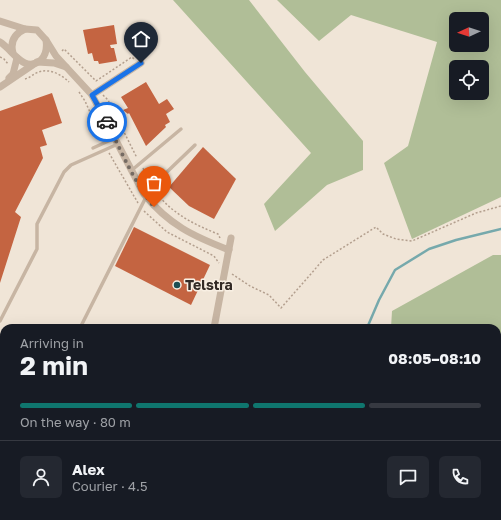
<!DOCTYPE html>
<html lang="en">
<head>
<meta charset="utf-8">
<style>
  body { margin:0; font-family:"Golos Text",sans-serif; background:#242831; color:#f1f3f6; height:100vh; display:flex; flex-direction:column; font-size:15px; white-space:nowrap }
  * { box-sizing:border-box; margin:0 }
  p { font-size:13px; color:#9ea1a6 }
  .icon { flex:none; width:22px; height:22px; fill:none; stroke:currentColor; stroke-width:2; stroke-linecap:round; stroke-linejoin:round }
  .map { position:relative; flex:1; overflow:hidden }
  .drawer { position:absolute; left:0px; top:324px; width:501px; height:196px; display:flex; flex-direction:column; background:#171b24; border-radius:12px 12px 0 0; box-shadow:0 4px 16px #0002 }
  .drawer>* { flex:none }
  .needle { width:26px; rotate:267deg }
  .controls { position:absolute; left:449px; top:12px; display:grid; gap:8px }
  .controls a { display:grid; place-items:center; width:40px; height:40px; border-radius:6px; background:#171b24; box-shadow:0 4px 16px #0002; font-size:20px }
  .pin { position:absolute; display:grid; place-items:center; width:34px; height:34px; color:#fff; margin:-41px -17px; border-radius:50% 50% 50% 0; rotate:-45deg; box-shadow:0 0 4px #0007 }
  .pin .icon { rotate:45deg }
  .courier { position:absolute; display:grid; place-items:center; width:40px; height:40px; margin:-20px; border:3px solid #1a73e8; border-radius:50%; background:#fff; color:#222; box-shadow:0 1px 5px #0007 }
  .overview em { font-style:normal; font-weight:700 }
  .overview div { display:flex; flex-direction:column-reverse }
  .overview { display:flex; align-items:center; justify-content:space-between; height:68px; padding:0 20px }
  h1 { font-size:26px; font-weight:700; line-height:30px }
  .bar { display:grid; grid-template-columns:repeat(4,1fr); gap:6px 4px; align-content:center; height:48px; padding:0 20px }
  .bar i { height:5px; border-radius:3px; background:#363941 }
  .bar .on { background:#0f766e }
  .bar p { grid-column:span 4 }
  .line { display:flex; align-items:center; gap:10px; padding:0 20px; border-top:1px solid #363941 }
  .line div { flex:1 }
  .round { display:grid; place-items:center; flex:none; width:42px; height:42px; border-radius:6px; background:#242831 }
  .map>svg:first-child { display:block }
  .green { fill:#b0be97; fill-rule:evenodd }
  .lines { fill:none; stroke-linecap:round; stroke-linejoin:round }
  .stream { stroke:#76a9ac; stroke-width:2.5 }
  .building { fill:#c46441 }
  .path { stroke:#b39f8e; stroke-width:1.5; stroke-dasharray:2 2; stroke-linecap:butt }
  .service { stroke:#c7b5a3; stroke-width:3.5 }
  .minor { stroke:#c7b5a3; stroke-width:7 }
  .done { stroke:#756b63; stroke-width:4; stroke-dasharray:0 7.2 }
  .route { stroke:#1a73e8; stroke-width:5 }
  .poi-dot { fill:#1c4e53; stroke:#f8efe3; stroke-width:1.5 }
  .labels { text-anchor:middle; stroke-width:3; stroke-linejoin:round; paint-order:stroke }
  .poi-label { font-size:14px; font-weight:bold; fill:#332a25; stroke:#f8efe3; text-anchor:start }
</style>
</head>
<body>
<div class="map">
<svg width="501" height="520" viewBox="0 0 501 520">
  <rect width="100%" height="100%" fill="#f0e5d7"/>
  <g class="green">
    <polygon points="173,0 249,0 305,72 363,141 363,170 327,185 275,231 264,204 311,153"/>
    <path d="M 277,0 L 501,0 L 501,197 L 412,239 L 384,163 L 408,146 L 437,42 L 351,15 L 319,41 ZM 456,19 L 482,19 L 482,45 L 456,45 ZM 456,67 L 482,67 L 482,93 L 456,93 Z"/>
    <polygon points="493,255 501,255 501,520 356,520 357,516 497,516 497,328 391,328 392,311"/>
  </g>
  <g class="lines">
    <g class="stream">
      <polyline points="367,328 379,300 395,270 429,249 456,240 501,229"/>
      <polyline points="332,520 333,516"/>
    </g>
  </g>
  <g class="building">
    <polygon points="114,25 117,44 110,45 111,48 114,48 117,61 99,64 98,61 94,61 92,53 88,54 83,30"/>
    <polygon points="146,82 159,104 167,99 174,109 166,114 170,122 165,125 166,127 146,146 129,113 128,114 123,110 128,108 121,97"/>
    <polygon points="52,93 62,123 42,130 47,145 40,147 43,158 15,212 21,217 0,283 0,111"/>
    <polygon points="203,147 236,179 214,219 189,206 169,187"/>
    <polygon points="134,227 210,265 191,305 115,266"/>
    <polygon points="85,324 103,327 102,328 83,328"/>
  </g>
  <g class="lines">
    <g class="path">
      <polyline points="62,51 64,49 96,81 132,57 134,59"/>
      <polyline points="0,57 4,59 8,64"/>
      <path d="M 25,79 C 30,78 34,73 39,72 C 50,68 62,75 69,82"/>
      <polyline points="79,92 85,101 102,139"/>
      <polyline points="103,95 108,100 137,158"/>
      <polyline points="109,153 138,203"/>
      <polyline points="143,168 149,181"/>
      <path d="M 155,191 C 171,213 193,224 218,234 L 220,238"/>
      <polyline points="144,211 167,232 214,256 219,263"/>
      <polyline points="232,274 250,286 269,295 281,308 323,260 376,227 383,234 396,239 412,241 476,213 501,206"/>
      <polyline points="211,520 215,518 227,520"/>
    </g>
    <g class="service">
      <polyline points="93,148 115,138"/>
      <polyline points="132,170 181,129"/>
      <polyline points="144,194 195,145"/>
      <polyline points="0,321 37,249 37,224 64,172 71,165 118,144"/>
      <polyline points="80,328 146,197"/>
      <polyline points="0,489 4,490"/>
      <polyline points="131,516 131,520"/>
      <polyline points="135,516 153,520"/>
    </g>
    <g class="minor">
      <polyline points="0,21 25,29"/>
      <path d="M 46,40 L 56,56 L 92,95 L 144,194 C 169,225 193,236 229,250"/>
      <path d="M 0,42 C 13,50 24,74 41,60 C 47,54 47,47 46,40 L 37,30 L 25,29 C 14,34 10,42 13,53"/>
      <polyline points="37,62 54,63 66,67"/>
      <polyline points="9,78 13,74 17,58"/>
      <polyline points="0,87 34,64"/>
      <polyline points="92,95 141,63"/>
      <polyline points="214,328 231,238"/>
      <polyline points="0,341 4,342"/>
    </g>
  </g>
  <g class="lines">
    <path class="done" d="M 107,122 C 121,151 134,182 154,207"/>
    <polyline class="route" points="107,122 92,95 141,63"/>
  </g>
  <circle class="poi-dot" cx="177" cy="285" r="4"/>
  <g class="labels">
    <g class="poi-label">
      <text x="185" y="290">Telstra</text>
    </g>
  </g>
</svg>
<div class="controls">
<a><svg class="needle" viewBox="-14 -14 28 28"><path d="M0-13l5 13h-10z" fill="#e53935"/><path d="M0 13l5-13h-10z" fill="#9ea1a6"/></svg></a>
<a><svg class="icon" aria-label="locate" viewBox="0 0 24 24"><circle cx="12" cy="12" r="6"/><path d="M12 2v4M12 18v4M2 12h4M18 12h4"/></svg></a>
</div>
<div class="pin" style="left:154px;top:207px;background:#ea580c"><svg class="icon" aria-label="bag" viewBox="0 0 24 24"><path d="M5 8h14l-1 12H6zM9 8a3 3 0 0 1 6 0"/></svg></div>
<div class="pin" style="left:141px;top:63px;background:#1f2937"><svg class="icon" aria-label="home" viewBox="0 0 24 24"><path d="M3 11l9-7 9 7M6 9v11h12V9"/></svg></div>
<div class="courier" style="left:107px;top:122px"><svg class="icon" aria-label="car" viewBox="0 0 24 24"><path d="M5 17H2v-5l4-1 3-4h7l3 4 3 1v5h-3M9 17h6M6 11h13"/><circle cx="7" cy="17" r="2"/><circle cx="17" cy="17" r="2"/></svg></div>
<section class="drawer">
<div class="overview"><div><h1>2 min</h1><p>Arriving in</p></div><em>08:05–08:10</em></div>
<div class="bar"><i class="on"></i><i class="on"></i><i class="on"></i><i></i><p>On the way · 80 m</p></div>
<div class="line" style="height:72px"><a class="round"><svg class="icon" aria-label="person" viewBox="0 0 24 24"><circle cx="12" cy="8" r="4"/><path d="M4 21q1-7 8-7t8 7"/></svg></a><div><b>Alex</b><p>Courier · 4.5</p></div><a class="round"><svg class="icon" aria-label="chat" viewBox="0 0 24 24"><path d="M4 5h16v11H9l-5 4z"/></svg></a><a class="round"><svg class="icon" aria-label="phone" viewBox="0 0 24 24"><path d="M5 4h4l2 5-3 2q2 4 5 5l2-3 5 2v4C11 20 4 13 5 4z"/></svg></a></div>
</section>
</div>
</body>
</html>
